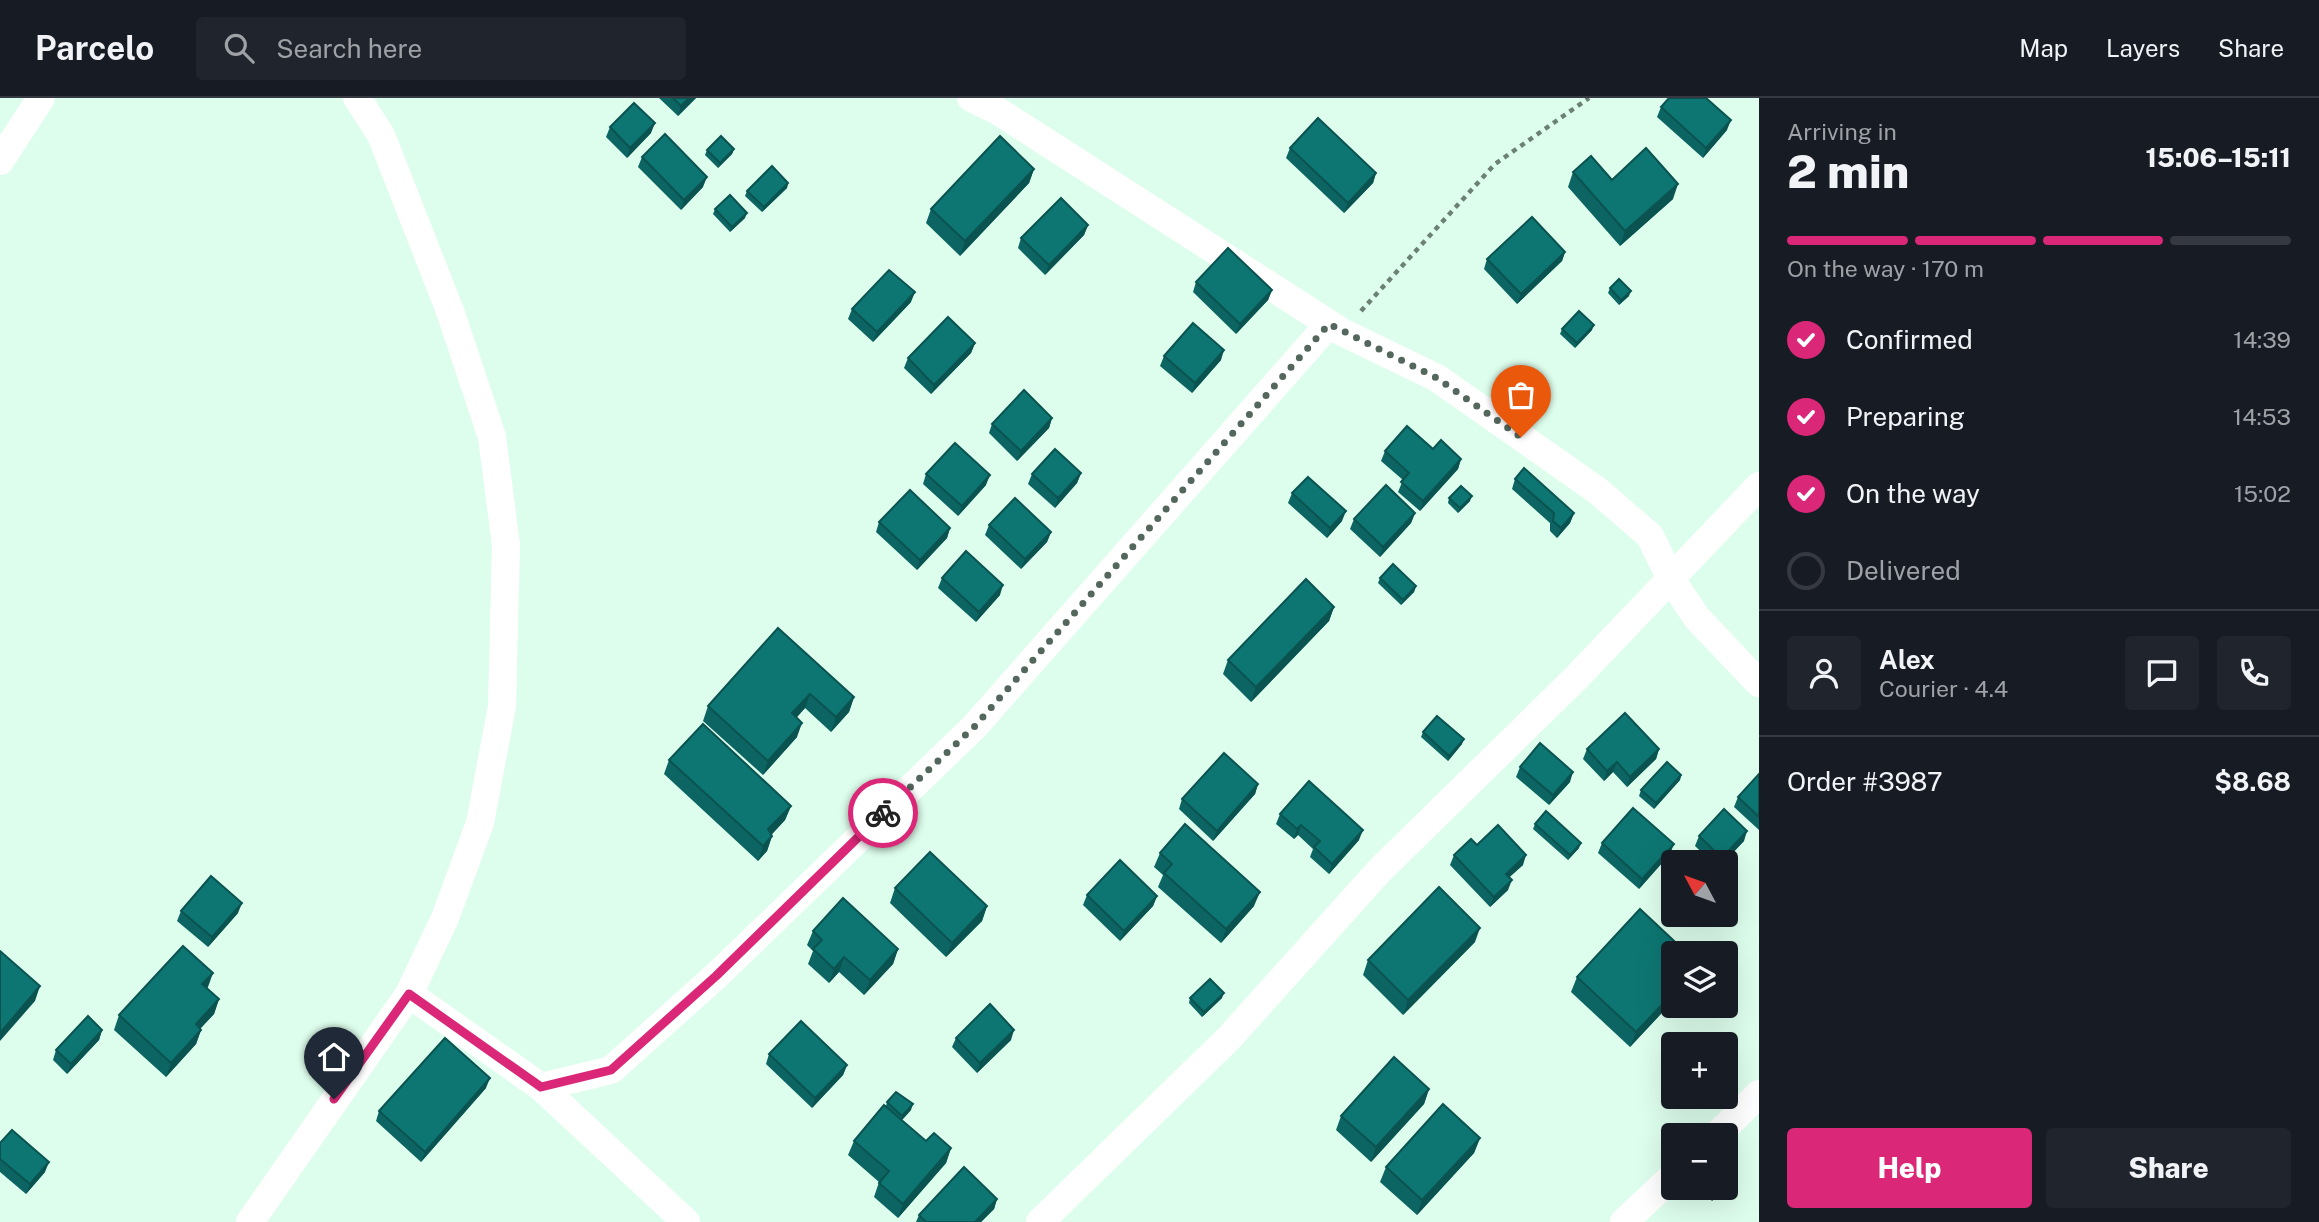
<!DOCTYPE html>
<html lang="en">
<head>
<meta charset="utf-8">
<style>
  body { margin:0; font-family:"Public Sans",sans-serif; background:#20242c; color:#f1f3f6; height:100vh; display:flex; flex-direction:column; font-size:26px; white-space:nowrap }
  * { box-sizing:border-box; margin:0 }
  p { font-size:23px; color:#9ea1a6 }
  .icon { flex:none; width:38px; height:38px; fill:none; stroke:currentColor; stroke-width:2; stroke-linecap:round; stroke-linejoin:round }
  .map { position:relative; flex:1; overflow:hidden }
  .details { display:flex; flex-direction:column; background:#171b24; width:560px }
  .details>* { flex:none }
  .needle { width:46px; rotate:311deg }
  .tools { position:absolute; left:1661px; top:752px; display:grid; gap:14px }
  .tools a { display:grid; place-items:center; width:77px; height:77px; border-radius:7px; background:#171b24; box-shadow:0 7px 28px #0002; font-size:35px }
  .pin { position:absolute; display:grid; place-items:center; width:60px; height:60px; color:#fff; margin:-72px -30px; border-radius:50% 50% 50% 0; rotate:-45deg; box-shadow:0 0 7px #0007 }
  .pin .icon { rotate:45deg }
  .courier { position:absolute; display:grid; place-items:center; width:70px; height:70px; margin:-35px; border:5px solid #db2777; border-radius:50%; background:#fff; color:#222; box-shadow:0 2px 9px #0007 }
  .head em { font-style:normal; font-weight:800 }
  .head div { display:flex; flex-direction:column-reverse }
  .head { display:flex; align-items:center; justify-content:space-between; height:119px; padding:0 28px }
  h1 { font-size:46px; font-weight:800; line-height:52px }
  .bar { display:grid; grid-template-columns:repeat(4,1fr); gap:10px 7px; align-content:center; height:84px; padding:0 28px }
  .bar i { height:9px; border-radius:5px; background:#363941 }
  .bar .on { background:#db2777 }
  .bar p { grid-column:span 4 }
  .line { display:flex; align-items:center; gap:18px; padding:0 28px; border-top:2px solid #363941 }
  .line div { flex:1 }
  .round { display:grid; place-items:center; flex:none; width:74px; height:74px; border-radius:7px; background:#20242c }
  ol { padding:0 28px; list-style:none }
  li { display:flex; align-items:center; gap:21px; height:77px }
  li p { margin-inline-start:auto }
  li .icon { padding:7px; border-radius:50%; background:#db2777; color:#fff; stroke-width:4 }
  li:last-child { color:#9ea1a6 }
  li i { width:38px; height:38px; border:4px solid #363941; border-radius:50% }
  .primary-button { display:flex; gap:14px; margin-top:auto; padding:14px 28px }
  .primary-button a { flex:1; height:80px; border-radius:7px; background:#db2777; color:#fff; font-size:28px; font-weight:800; line-height:80px; text-align:center }
  .primary-button a+a { background:#20242c; color:#f1f3f6 }
  header { display:flex; align-items:center; gap:42px; box-sizing:border-box; height:98px; padding:0 35px; background:#171b24; border-bottom:2px solid #363941 }
  header strong { font-size:33px }
  nav { display:flex; gap:38px; margin-inline-start:auto; font-size:24px }
  .search { width:490px; height:63px; background:#20242c; display:flex; align-items:center; gap:18px; box-sizing:border-box; padding:0 24px; border-radius:7px; color:#9ea1a6; font-size:26px }
  main { display:flex; flex:1; min-height:0 }
  .map>svg:first-child { display:block }
  .lines { fill:none; stroke-linecap:round; stroke-linejoin:round }
  .path { stroke:#6c8176; stroke-width:4.5; stroke-dasharray:5 5; stroke-linecap:butt }
  .minor { stroke:#fff; stroke-width:28 }
  .wall { fill:#0c6562 }
  .shaded-wall { fill:#0a5350 }
  .building { fill:#0e7672; stroke:#0a5350; stroke-width:2 }
  .done { stroke:#54675d; stroke-width:7; stroke-dasharray:0 12.6 }
  .route { stroke:#db2777; stroke-width:9 }
</style>
</head>
<body>
<header>
<strong>Parcelo</strong>
<div class="search"><svg class="icon" aria-label="search" viewBox="0 0 24 24"><circle cx="10" cy="10" r="6"/><path d="M15 15l6 6"/></svg>Search here</div>
<nav><a>Map</a><a>Layers</a><a>Share</a></nav>
</header>
<main>
<div class="map">
<svg width="1759" height="1124" viewBox="0 0 1759 1124">
  <rect width="100%" height="100%" fill="#defeed"/>
  <g class="lines">
    <polyline class="path" points="1361,213 1495,66 1589,0"/>
    <g class="minor">
      <polyline points="971,0 998,13 1342,234 1437,280 1598,393 1650,438 1671,481 1697,520 1759,585"/>
      <polyline points="0,63 41,0"/>
      <polyline points="409,896 541,989 686,1124"/>
      <polyline points="541,989 611,972 716,878 975,628 1329,226"/>
      <polyline points="1716,1038 1759,996"/>
      <polyline points="250,1124 409,896 445,820 480,725 502,608 506,447 492,339 450,213 381,37 357,0"/>
      <polyline points="1040,1124 1229,940 1379,773 1576,580 1759,388"/>
      <polyline points="1624,1124 1673,1078"/>
    </g>
  </g>
  <g class="wall">
    <polygon points="659,0 696,0 678,18"/>
    <polygon points="1661,9 1727,32 1703,60 1657,19"/>
    <polygon points="610,29 651,35 627,60 606,39"/>
    <polygon points="1290,50 1376,75 1373,85 1344,115 1286,60"/>
    <polygon points="734,51 732,56 718,70 705,57 707,52"/>
    <polygon points="642,59 703,89 681,112 638,69"/>
    <polygon points="1034,71 1029,85 960,158 926,125 931,111"/>
    <polygon points="1573,74 1612,82 1673,101 1620,148 1568,89"/>
    <polygon points="788,85 787,90 762,114 745,98 747,93"/>
    <polygon points="715,111 745,120 730,134 713,116"/>
    <polygon points="1088,127 1084,137 1045,177 1018,150 1021,140"/>
    <polygon points="1565,154 1562,163 1517,206 1484,171 1487,161"/>
    <polygon points="1196,184 1272,192 1268,202 1236,236 1193,194"/>
    <polygon points="1610,190 1629,198 1619,207 1608,195"/>
    <polygon points="911,204 873,244 848,221 852,211"/>
    <polygon points="1562,231 1592,232 1575,250 1560,236"/>
    <polygon points="975,245 971,255 931,296 904,270 908,260"/>
    <polygon points="1164,258 1221,262 1192,295 1160,268"/>
    <polygon points="1052,320 1049,330 1017,363 989,335 992,326"/>
    <polygon points="1433,351 1461,361 1458,371 1420,413 1398,394 1403,382 1381,363 1385,353"/>
    <polygon points="1081,375 1077,385 1055,410 1028,386 1032,376"/>
    <polygon points="926,376 986,387 958,418 923,386"/>
    <polygon points="1515,381 1574,415 1570,425 1557,440 1550,433 1550,425 1512,391"/>
    <polygon points="1292,395 1342,423 1327,440 1288,405"/>
    <polygon points="1449,400 1470,403 1458,415 1448,405"/>
    <polygon points="1415,415 1411,425 1380,459 1350,431 1354,421"/>
    <polygon points="879,424 950,430 947,440 917,472 876,434"/>
    <polygon points="989,427 1051,434 1047,444 1021,471 985,437"/>
    <polygon points="942,480 1000,497 976,524 938,490"/>
    <polygon points="1380,480 1416,488 1414,494 1401,507 1378,485"/>
    <polygon points="1334,509 1329,523 1251,604 1223,576 1228,562"/>
    <polygon points="778,530 854,599 849,614 831,634 805,610 797,619 797,639 763,677 703,623 708,608"/>
    <polygon points="1423,634 1462,646 1448,663 1421,639"/>
    <polygon points="1587,651 1659,651 1656,661 1627,689 1613,674 1604,683 1583,661"/>
    <polygon points="669,662 791,708 785,722 771,737 772,738 767,753 758,763 664,676"/>
    <polygon points="1520,669 1570,684 1549,707 1516,679"/>
    <polygon points="1759,676 1759,732 1734,709 1738,699"/>
    <polygon points="1681,677 1680,682 1654,711 1639,698 1641,692"/>
    <polygon points="1258,686 1255,696 1213,743 1179,711 1182,701"/>
    <polygon points="1280,716 1359,742 1329,776 1310,759 1313,751 1298,737 1294,741 1276,726"/>
    <polygon points="1535,726 1579,750 1568,762 1533,731"/>
    <polygon points="1699,738 1744,743 1723,765 1713,765 1695,748"/>
    <polygon points="1602,745 1670,756 1639,791 1598,755"/>
    <polygon points="1477,747 1523,767 1509,779 1508,792 1490,809 1450,767 1454,757"/>
    <polygon points="1160,755 1254,808 1221,845 1158,789 1163,777 1154,769"/>
    <polygon points="895,790 987,808 982,823 946,859 890,805"/>
    <polygon points="1087,797 1157,798 1153,808 1120,843 1083,807"/>
    <polygon points="181,813 238,815 208,849 177,823"/>
    <polygon points="813,833 898,851 893,866 864,897 839,874 829,885 808,866 813,853 807,847"/>
    <polygon points="1475,844 1403,917 1363,877 1368,862"/>
    <polygon points="1673,856 1673,903 1630,949 1571,894 1577,879"/>
    <polygon points="208,889 207,890 219,901 214,916 200,930 201,932 196,946 166,979 114,932 119,917"/>
    <polygon points="1190,900 1222,900 1202,919 1189,905"/>
    <polygon points="102,932 99,942 67,976 53,962 56,952"/>
    <polygon points="956,940 1011,942 977,975 952,949"/>
    <polygon points="769,956 847,967 843,977 812,1010 766,966"/>
    <polygon points="486,990 421,1064 376,1023 379,1013"/>
    <polygon points="1429,991 1424,1006 1371,1064 1336,1032 1341,1018"/>
    <polygon points="887,1004 911,1012 902,1022 926,1043 951,1050 946,1065 898,1120 874,1099 879,1084 848,1057 854,1043 886,1008"/>
    <polygon points="1480,1040 1474,1055 1417,1117 1380,1084 1386,1069"/>
    <polygon points="0,1045 45,1074 26,1096 0,1074"/>
    <polygon points="1698,1090 1724,1090 1712,1103"/>
    <polygon points="997,1101 994,1111 981,1124 916,1124 919,1117"/>
  </g>
  <g class="shaded-wall">
    <polygon points="689,0 696,0 678,18 681,8"/>
    <polygon points="1731,22 1727,32 1703,60 1706,50"/>
    <polygon points="655,25 651,35 627,60 630,50"/>
    <polygon points="734,51 732,56 718,70 720,65"/>
    <polygon points="1034,71 1029,85 960,158 965,143"/>
    <polygon points="1376,75 1373,85 1344,115 1348,105"/>
    <polygon points="707,79 703,89 681,112 684,102"/>
    <polygon points="788,85 787,90 762,114 764,109"/>
    <polygon points="1678,86 1673,101 1620,148 1625,133"/>
    <polygon points="747,115 745,120 730,134 732,129"/>
    <polygon points="1088,127 1084,137 1045,177 1049,167"/>
    <polygon points="1565,154 1562,163 1517,206 1521,196"/>
    <polygon points="1272,192 1268,202 1236,236 1240,226"/>
    <polygon points="1631,193 1629,198 1619,207 1621,202"/>
    <polygon points="915,194 911,204 873,244 877,234"/>
    <polygon points="1594,227 1592,232 1575,250 1577,245"/>
    <polygon points="975,245 971,255 931,296 934,287"/>
    <polygon points="1224,252 1221,262 1192,295 1195,285"/>
    <polygon points="1052,320 1049,330 1017,363 1021,353"/>
    <polygon points="1461,361 1458,371 1420,413 1423,403"/>
    <polygon points="1081,375 1077,385 1055,410 1058,400"/>
    <polygon points="990,377 986,387 958,418 962,408"/>
    <polygon points="1472,398 1470,403 1458,415 1460,410"/>
    <polygon points="1346,413 1342,423 1327,440 1330,430"/>
    <polygon points="1415,415 1411,425 1380,459 1383,449"/>
    <polygon points="1574,415 1570,425 1557,440 1561,430"/>
    <polygon points="950,430 947,440 917,472 920,462"/>
    <polygon points="1051,434 1047,444 1021,471 1025,461"/>
    <polygon points="1003,487 1000,497 976,524 979,514"/>
    <polygon points="1416,488 1414,494 1401,507 1403,502"/>
    <polygon points="1334,509 1329,523 1251,604 1256,589"/>
    <polygon points="810,596 805,610 787,630 792,615"/>
    <polygon points="854,599 849,614 831,634 836,619"/>
    <polygon points="802,625 797,639 763,677 768,663"/>
    <polygon points="1464,641 1462,646 1448,663 1449,658"/>
    <polygon points="1659,651 1656,661 1627,689 1630,679"/>
    <polygon points="1617,664 1613,674 1604,683 1607,673"/>
    <polygon points="1573,674 1570,684 1549,707 1553,697"/>
    <polygon points="1681,677 1680,682 1654,711 1656,705"/>
    <polygon points="1258,686 1255,696 1213,743 1217,733"/>
    <polygon points="791,708 785,722 763,746 768,731"/>
    <polygon points="1301,727 1298,737 1294,741 1297,731"/>
    <polygon points="1363,732 1359,742 1329,776 1332,766"/>
    <polygon points="1747,733 1744,743 1723,765 1720,765 1722,760"/>
    <polygon points="772,738 767,753 758,763 763,748"/>
    <polygon points="1581,745 1579,750 1568,762 1570,757"/>
    <polygon points="1674,746 1670,756 1639,791 1642,781"/>
    <polygon points="1526,757 1523,767 1502,786 1506,776"/>
    <polygon points="1512,782 1508,792 1490,809 1494,799"/>
    <polygon points="1260,794 1254,808 1221,845 1226,831"/>
    <polygon points="1157,798 1153,808 1120,843 1124,833"/>
    <polygon points="242,805 238,815 208,849 212,839"/>
    <polygon points="987,808 982,823 946,859 952,845"/>
    <polygon points="1480,830 1475,844 1403,917 1408,902"/>
    <polygon points="898,851 893,866 864,897 870,882"/>
    <polygon points="844,859 839,874 829,885 834,871"/>
    <polygon points="213,875 208,889 197,901 202,886"/>
    <polygon points="40,888 35,903 0,943 0,935"/>
    <polygon points="1224,895 1222,900 1202,919 1204,914"/>
    <polygon points="1673,895 1673,903 1630,949 1636,934"/>
    <polygon points="219,901 214,916 191,941 196,926"/>
    <polygon points="102,932 99,942 67,976 71,966"/>
    <polygon points="201,932 196,946 166,979 171,965"/>
    <polygon points="1014,932 1011,942 977,975 980,965"/>
    <polygon points="847,967 843,977 812,1010 815,1000"/>
    <polygon points="490,980 486,990 421,1064 425,1054"/>
    <polygon points="1429,991 1424,1006 1371,1064 1376,1049"/>
    <polygon points="913,1006 911,1012 901,1023 902,1018"/>
    <polygon points="1480,1040 1474,1055 1417,1117 1422,1102"/>
    <polygon points="951,1050 946,1065 898,1120 903,1106"/>
    <polygon points="49,1064 45,1074 26,1096 30,1086"/>
    <polygon points="1721,1090 1724,1090 1712,1103 1713,1098"/>
    <polygon points="997,1101 994,1111 981,1124 975,1124"/>
  </g>
  <g class="building">
    <polygon points="673,0 689,0 681,8"/>
    <polygon points="1669,0 1706,0 1731,22 1706,50 1661,9"/>
    <polygon points="634,5 655,25 630,50 610,29"/>
    <polygon points="1318,20 1376,75 1348,105 1290,50"/>
    <polygon points="665,36 707,79 684,102 642,59"/>
    <polygon points="721,38 734,51 720,65 707,52"/>
    <polygon points="1000,38 1034,71 965,143 931,111"/>
    <polygon points="1646,50 1678,86 1625,133 1573,74 1591,58 1612,82"/>
    <polygon points="772,68 788,85 764,109 747,93"/>
    <polygon points="730,97 747,115 732,129 715,111"/>
    <polygon points="1061,100 1088,127 1049,167 1021,140"/>
    <polygon points="1532,119 1565,154 1521,196 1487,161"/>
    <polygon points="1228,150 1272,192 1240,226 1196,184"/>
    <polygon points="889,172 915,194 877,234 852,211"/>
    <polygon points="1619,181 1631,193 1621,202 1610,190"/>
    <polygon points="1579,213 1594,227 1577,245 1562,231"/>
    <polygon points="948,219 975,245 934,287 908,260"/>
    <polygon points="1193,225 1224,252 1195,285 1164,258"/>
    <polygon points="1024,292 1052,320 1021,353 992,326"/>
    <polygon points="1407,328 1433,351 1441,342 1461,361 1423,403 1401,384 1409,375 1385,353"/>
    <polygon points="955,345 990,377 962,408 926,376"/>
    <polygon points="1055,351 1081,375 1058,400 1032,376"/>
    <polygon points="1524,370 1574,415 1561,430 1553,423 1554,415 1515,381"/>
    <polygon points="1308,379 1346,413 1330,430 1292,395"/>
    <polygon points="1386,387 1415,415 1383,449 1354,421"/>
    <polygon points="1461,388 1472,398 1460,410 1449,400"/>
    <polygon points="910,392 950,430 920,462 879,424"/>
    <polygon points="1015,400 1051,434 1025,461 989,427"/>
    <polygon points="966,453 1003,487 979,514 942,480"/>
    <polygon points="1393,466 1416,488 1403,502 1380,480"/>
    <polygon points="1306,481 1334,509 1256,589 1228,562"/>
    <polygon points="778,530 854,599 836,619 810,596 792,615 802,625 768,663 708,608"/>
    <polygon points="1625,615 1659,651 1630,679 1617,664 1607,673 1587,651"/>
    <polygon points="1437,618 1464,641 1449,658 1423,634"/>
    <polygon points="703,626 791,708 768,731 772,738 763,748 669,662"/>
    <polygon points="1540,645 1573,674 1553,697 1520,669"/>
    <polygon points="1224,655 1258,686 1217,733 1182,701"/>
    <polygon points="1667,664 1681,677 1656,705 1641,692"/>
    <polygon points="1759,676 1759,719 1738,699"/>
    <polygon points="1309,683 1363,732 1332,766 1314,749 1320,743 1301,727 1297,731 1280,716"/>
    <polygon points="1633,710 1674,746 1642,781 1602,745"/>
    <polygon points="1724,711 1747,733 1722,760 1699,738"/>
    <polygon points="1546,713 1581,745 1570,757 1535,726"/>
    <polygon points="1185,726 1260,794 1226,831 1164,775 1172,766 1160,755"/>
    <polygon points="1498,727 1526,757 1506,776 1512,782 1494,799 1454,757 1471,741 1477,747"/>
    <polygon points="930,754 987,808 952,845 895,790"/>
    <polygon points="1120,762 1157,798 1124,833 1087,797"/>
    <polygon points="211,778 242,805 212,839 181,813"/>
    <polygon points="1439,789 1480,830 1408,902 1368,862"/>
    <polygon points="843,800 898,851 870,882 844,859 834,871 813,851 822,842 813,833"/>
    <polygon points="1640,811 1688,856 1673,856 1673,895 1636,934 1577,879"/>
    <polygon points="183,848 213,875 202,886 219,901 196,926 201,932 171,965 119,917"/>
    <polygon points="0,853 40,888 0,935"/>
    <polygon points="1210,881 1224,895 1204,914 1190,900"/>
    <polygon points="990,906 1014,932 980,965 956,940"/>
    <polygon points="88,918 102,932 71,966 56,952"/>
    <polygon points="801,923 847,967 815,1000 769,956"/>
    <polygon points="445,940 490,980 425,1054 379,1013"/>
    <polygon points="1394,959 1429,991 1376,1049 1341,1018"/>
    <polygon points="896,994 913,1006 902,1018 887,1004"/>
    <polygon points="1443,1006 1480,1040 1422,1102 1386,1069"/>
    <polygon points="884,1007 926,1043 934,1035 951,1050 903,1106 879,1085 889,1073 854,1043"/>
    <polygon points="12,1032 49,1064 30,1086 0,1061 0,1045"/>
    <polygon points="964,1069 997,1101 975,1124 926,1124 919,1117"/>
    <polygon points="1705,1090 1721,1090 1713,1098"/>
  </g>
  <g class="lines">
    <polyline class="done" points="883,715 975,628 1329,226 1437,280 1521,339"/>
    <polyline class="route" points="334,1001 409,896 541,989 611,972 716,878 883,715"/>
  </g>
</svg>
<div class="tools">
<a><svg class="needle" viewBox="-14 -14 28 28"><path d="M0-13l5 13h-10z" fill="#e53935"/><path d="M0 13l5-13h-10z" fill="#9ea1a6"/></svg></a>
<a><svg class="icon" aria-label="layers" viewBox="0 0 24 24"><path d="M12 4l9 5-9 5-9-5zM3 14l9 5 9-5"/></svg></a>
<a>+</a>
<a>−</a>
</div>
<div class="pin" style="left:1521px;top:339px;background:#ea580c"><svg class="icon" aria-label="bag" viewBox="0 0 24 24"><path d="M5 8h14l-1 12H6zM9 8a3 3 0 0 1 6 0"/></svg></div>
<div class="pin" style="left:334px;top:1001px;background:#1f2937"><svg class="icon" aria-label="home" viewBox="0 0 24 24"><path d="M3 11l9-7 9 7M6 9v11h12V9"/></svg></div>
<div class="courier" style="left:883px;top:715px"><svg class="icon" aria-label="bike" viewBox="0 0 24 24"><circle cx="6" cy="16" r="4"/><circle cx="18" cy="16" r="4"/><path d="M6 16l4-8h5l3 8M10 8l3 8H6M13 5h3"/></svg></div>
</div>
<section class="details">
<div class="head"><div><h1>2 min</h1><p>Arriving in</p></div><em>15:06–15:11</em></div>
<div class="bar"><i class="on"></i><i class="on"></i><i class="on"></i><i></i><p>On the way · 170 m</p></div>
<ol>
<li><svg class="icon" aria-label="check" viewBox="0 0 24 24"><path d="M5 12l5 5 9-10"/></svg>Confirmed<p>14:39</p></li>
<li><svg class="icon" aria-label="check" viewBox="0 0 24 24"><path d="M5 12l5 5 9-10"/></svg>Preparing<p>14:53</p></li>
<li><svg class="icon" aria-label="check" viewBox="0 0 24 24"><path d="M5 12l5 5 9-10"/></svg>On the way<p>15:02</p></li>
<li><i></i>Delivered</li>
</ol>
<div class="line" style="height:126px"><a class="round"><svg class="icon" aria-label="person" viewBox="0 0 24 24"><circle cx="12" cy="8" r="4"/><path d="M4 21q1-7 8-7t8 7"/></svg></a><div><b>Alex</b><p>Courier · 4.4</p></div><a class="round"><svg class="icon" aria-label="chat" viewBox="0 0 24 24"><path d="M4 5h16v11H9l-5 4z"/></svg></a><a class="round"><svg class="icon" aria-label="phone" viewBox="0 0 24 24"><path d="M5 4h4l2 5-3 2q2 4 5 5l2-3 5 2v4C11 20 4 13 5 4z"/></svg></a></div>
<div class="line" style="height:91px"><div>Order #3987</div><b>$8.68</b></div>
<div class="primary-button"><a>Help</a><a>Share</a></div>
</section>
</main>
</body>
</html>
